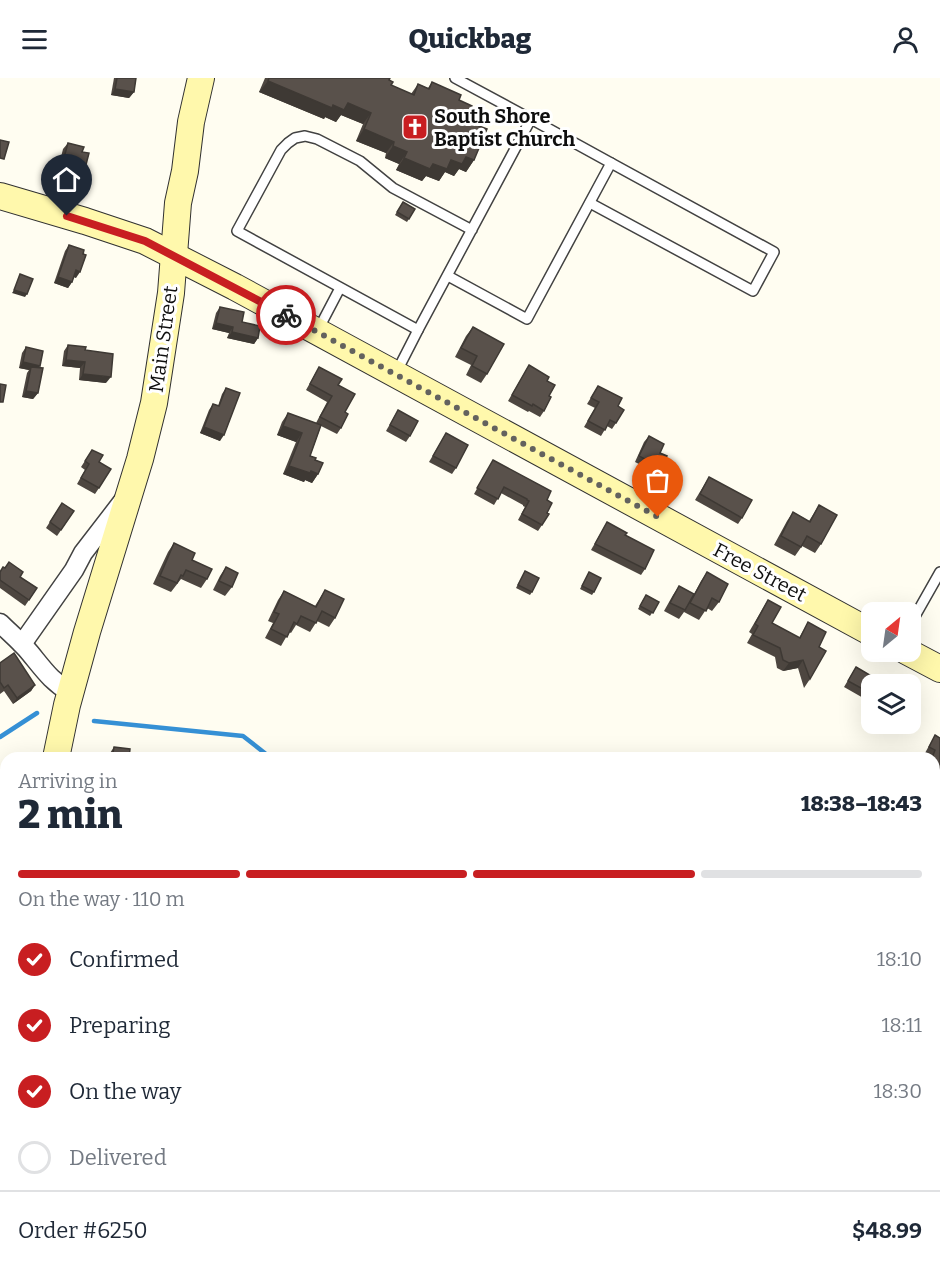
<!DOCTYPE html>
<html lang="en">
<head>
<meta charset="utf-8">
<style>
  body { margin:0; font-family:Bitter,serif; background:#f2f2f3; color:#1f2937; height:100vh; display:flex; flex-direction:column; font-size:22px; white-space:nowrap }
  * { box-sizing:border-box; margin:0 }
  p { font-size:20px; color:#747a83 }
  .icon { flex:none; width:33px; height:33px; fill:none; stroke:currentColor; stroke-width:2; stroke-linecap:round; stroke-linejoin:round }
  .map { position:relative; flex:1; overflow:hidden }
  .drawer { position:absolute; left:0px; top:674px; width:940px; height:530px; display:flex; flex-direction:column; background:#fff; border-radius:18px 18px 0 0; box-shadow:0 6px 24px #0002 }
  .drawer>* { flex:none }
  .needle { width:39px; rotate:29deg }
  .tools { position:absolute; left:861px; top:524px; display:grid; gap:12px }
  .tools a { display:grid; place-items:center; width:60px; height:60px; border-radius:12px; background:#fff; box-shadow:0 6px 24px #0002; font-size:30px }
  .pin { position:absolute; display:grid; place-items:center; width:51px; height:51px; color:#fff; margin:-62px -26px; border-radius:50% 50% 50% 0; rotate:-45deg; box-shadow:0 0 6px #0007 }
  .pin .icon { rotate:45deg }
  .courier { position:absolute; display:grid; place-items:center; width:60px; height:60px; margin:-30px; border:4px solid #c81e21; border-radius:50%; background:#fff; color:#222; box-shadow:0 2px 8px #0007 }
  .head em { font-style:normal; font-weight:800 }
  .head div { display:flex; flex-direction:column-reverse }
  .head { display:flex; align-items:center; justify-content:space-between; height:102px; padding:0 18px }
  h1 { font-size:39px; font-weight:800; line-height:45px }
  .bar { display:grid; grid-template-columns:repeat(4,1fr); gap:9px 6px; align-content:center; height:72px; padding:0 18px }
  .bar i { height:8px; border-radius:4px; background:#e0e1e3 }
  .bar .selected { background:#c81e21 }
  .bar p { grid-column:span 4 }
  .line { display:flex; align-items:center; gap:15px; padding:0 18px; border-top:2px solid #e0e1e3 }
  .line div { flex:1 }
  ol { padding:0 18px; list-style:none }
  li { display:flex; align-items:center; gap:18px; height:66px }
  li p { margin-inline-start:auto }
  li .icon { padding:6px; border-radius:50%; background:#c81e21; color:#fff; stroke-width:4 }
  li:last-child { color:#747a83 }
  li i { width:33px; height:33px; border:3px solid #e0e1e3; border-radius:50% }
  header { display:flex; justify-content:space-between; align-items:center; height:78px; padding:0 18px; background:#fff; font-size:27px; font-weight:800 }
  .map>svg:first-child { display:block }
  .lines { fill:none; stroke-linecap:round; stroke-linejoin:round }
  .stream { stroke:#3590d5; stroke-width:4.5 }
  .lane-casing { stroke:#424242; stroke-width:12 }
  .street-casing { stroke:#424242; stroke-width:21 }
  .secondary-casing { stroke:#313131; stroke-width:28 }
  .lane { stroke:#fff; stroke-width:9 }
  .street { stroke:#fff; stroke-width:18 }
  .secondary { stroke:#fff8ac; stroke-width:26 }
  .wall { fill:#4d4640 }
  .shaded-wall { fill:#3e3934 }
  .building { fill:#59514b; stroke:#3e3934; stroke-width:1.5 }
  .done { stroke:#63625e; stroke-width:6; stroke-dasharray:0 10.8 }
  .route { stroke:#c81e21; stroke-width:8 }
  .labels { text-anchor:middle; stroke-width:6; stroke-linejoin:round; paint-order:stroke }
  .poi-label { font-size:20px; font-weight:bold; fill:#0f0f0f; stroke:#fff; text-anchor:start }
  .street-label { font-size:20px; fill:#0f0f0f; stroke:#fff }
</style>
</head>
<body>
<header><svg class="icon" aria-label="menu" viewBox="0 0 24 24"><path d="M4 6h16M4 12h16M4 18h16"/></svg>Quickbag<svg class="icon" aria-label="person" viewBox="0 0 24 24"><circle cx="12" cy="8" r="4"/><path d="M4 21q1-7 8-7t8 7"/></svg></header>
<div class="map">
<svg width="940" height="1202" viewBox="0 0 940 1202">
  <rect width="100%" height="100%" fill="#fffdf1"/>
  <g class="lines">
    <g class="stream">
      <polyline points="94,643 243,658 271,680"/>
      <polyline points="0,659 37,635"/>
      <polyline points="934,1008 940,1008"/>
    </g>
    <g class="lane-casing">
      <g id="lane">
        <polyline points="455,0 531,41 418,252 237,153 281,72 288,65 295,60 305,58 317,61 360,83 393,110 472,152"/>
        <polyline points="590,125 753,213 774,174 611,85"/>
        <polyline points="448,198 527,241 611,85 531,41"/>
        <polyline points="318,252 340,210"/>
        <polyline points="396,295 418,252"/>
        <polyline points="910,547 940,494"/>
      </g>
    </g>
    <g class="street-casing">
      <g id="street">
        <path d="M 0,545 C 10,555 21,564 30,575 C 44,592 52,604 71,615"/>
        <polyline points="22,566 74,492 83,475 123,423"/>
        <polyline points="675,1197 686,1202"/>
        <polyline points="799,1202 809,1200 817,1202"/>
      </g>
    </g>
    <g class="secondary-casing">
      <g id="secondary">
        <polyline points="0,118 85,143 145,163 235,209 872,555"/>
        <polyline points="906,573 940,591"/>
        <polyline points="56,680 67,627 87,554 140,381 154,325 171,215 178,125 185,93 191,44 201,0"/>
        <polyline points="0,990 6,957"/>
      </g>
    </g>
    <use href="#lane" class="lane"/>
    <use href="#street" class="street"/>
    <use href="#secondary" class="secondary"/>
  </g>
  <g class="wall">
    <polygon points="114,0 136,0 134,14 129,20 111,17"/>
    <polygon points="265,0 390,0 389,2 391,7 411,16 418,6 428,10 432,4 459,22 479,48 474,82 466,94 459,91 454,98 445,94 439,103 426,98 422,103 396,92 399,86 385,80 386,75 356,63 363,46 341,37 336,44 325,39 324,41 259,14"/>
    <polygon points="68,65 82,74 78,107 77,107 74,112 57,108 59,101 56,100 63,71"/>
    <polygon points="403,124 415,131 407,144 395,137"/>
    <polygon points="69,167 76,200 74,199 72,204 68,210 54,205 65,173"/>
    <polygon points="220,229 242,244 258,260 254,266 227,260 229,255 212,251 216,235"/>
    <polygon points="473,249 487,296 481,305 466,297 471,287 455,279 466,258"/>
    <polygon points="68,267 106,305 79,302 80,290 62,288 64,273"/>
    <polygon points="26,269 39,290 38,315 33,321 22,319 27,295 29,292 19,290 22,275"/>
    <polygon points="529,287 547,303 549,318 544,333 540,339 529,333 528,334 508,323"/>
    <polygon points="319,289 338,307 345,334 341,350 337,356 321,348 310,378 315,382 318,396 312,405 305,402 304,404 283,396 296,364 277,357 282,344 288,335 316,345 327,324 306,312"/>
    <polygon points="598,308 618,328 616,345 612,351 607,348 601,358 584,349 595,330 587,326"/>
    <polygon points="226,310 220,363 200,355 209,332 213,326 218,328 222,316"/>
    <polygon points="398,332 410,358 406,364 386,353"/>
    <polygon points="446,355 456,390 452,396 429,384"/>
    <polygon points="649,358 657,398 653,404 637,396 641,387 635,384 644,364"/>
    <polygon points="92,372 99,384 99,410 95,416 77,406 85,392 81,389"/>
    <polygon points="493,382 547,422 547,435 542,447 538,453 518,442 525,429 523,428 523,427 501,415 494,427 474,416"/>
    <polygon points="709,399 742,440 738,446 695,422"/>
    <polygon points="62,425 74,433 57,458 46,450"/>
    <polygon points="819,427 821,466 815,475 802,468 795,478 774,467 787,443 793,434 809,443"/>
    <polygon points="607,444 625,457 645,491 641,497 591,472"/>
    <polygon points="174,465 192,482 207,501 201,510 181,501 171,514 153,506 168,474"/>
    <polygon points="226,489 232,509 225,518 213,512 220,498"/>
    <polygon points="525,493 532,514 530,517 516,510"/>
    <polygon points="0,494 20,499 37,510 25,528 0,510"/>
    <polygon points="589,494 594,514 592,517 580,511"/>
    <polygon points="707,494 719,524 712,533 707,530 699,542 684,534 679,541 664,533 673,517 679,508 694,516 701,503"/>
    <polygon points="325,512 335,540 329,549 317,543 310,554 296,547 291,555 289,554 281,568 265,560 273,545 268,543 278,522 284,513 315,528"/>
    <polygon points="646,517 659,524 650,538 638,531"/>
    <polygon points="768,522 772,545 799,560 808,544 819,569 810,601 804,610 798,590 783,593 777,590 775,579 747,565 752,556 749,554 763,530"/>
    <polygon points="0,585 35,607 31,613 13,626 4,613 0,616"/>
    <polygon points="856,589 878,602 893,606 872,606 872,625 844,609"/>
    <polygon points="935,657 940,660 940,698 937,701 934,700 934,680 931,680 931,678 925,675"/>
    <polygon points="114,669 129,680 109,680 110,675"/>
  </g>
  <g class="shaded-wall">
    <polygon points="268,3 333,27 348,25 371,35 363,46 341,37 336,44 325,39 324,41 259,14"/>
    <polygon points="115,11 134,14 129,20 111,17"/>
    <polygon points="364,51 394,64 386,75 356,63"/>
    <polygon points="393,68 407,74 399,86 385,80"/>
    <polygon points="466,79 474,82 466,94 459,91 454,98 445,94 439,103 426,98 422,103 396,92 404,80 433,86"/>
    <polygon points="60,94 63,95 59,101 56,100"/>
    <polygon points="79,101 82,102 74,112 57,108 61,102"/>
    <polygon points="76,192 80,194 76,200 72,198"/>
    <polygon points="58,199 72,204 68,210 54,205"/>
    <polygon points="14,212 27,216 25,219 12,215"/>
    <polygon points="216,245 233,249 229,255 212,251"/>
    <polygon points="232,254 258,260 254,266 227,260"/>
    <polygon points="66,282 85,284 80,290 62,288"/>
    <polygon points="23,284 40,288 36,294 31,289 29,292 19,290"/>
    <polygon points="83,296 111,299 106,305 79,302"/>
    <polygon points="26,313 38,315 33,321 22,319"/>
    <polygon points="283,348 302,355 296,364 277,357"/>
    <polygon points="204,349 224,357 220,363 200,355"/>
    <polygon points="289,388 311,393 318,396 312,405 305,402 304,404 283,396"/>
    <polygon points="803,582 798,590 783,593 789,585"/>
    <polygon points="35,607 31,613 13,626 17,620"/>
    <polygon points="940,1169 940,1174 934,1175 934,1171"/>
  </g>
  <g class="building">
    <polygon points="117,0 136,0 134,14 115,11"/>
    <polygon points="269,0 390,0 389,2 393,4 391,7 414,17 418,6 429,11 432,4 461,17 459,22 472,28 470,35 483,40 479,48 487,51 474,82 466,79 462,86 451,82 447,91 433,86 430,91 404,80 407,74 393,68 394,64 364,51 371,35 348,25 344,32 333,27 332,30 268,3"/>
    <polygon points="0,62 9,64 4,81 0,80"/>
    <polygon points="68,65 84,69 82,74 89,75 82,102 79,101 78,106 61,102 63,95 60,94"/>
    <polygon points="403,124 415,131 409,141 397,134"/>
    <polygon points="69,167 84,172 83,176 86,177 80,194 76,192 72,204 58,199"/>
    <polygon points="20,196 33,201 27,216 14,212"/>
    <polygon points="220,229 244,234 242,244 260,248 258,260 232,254 233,249 216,245"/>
    <polygon points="473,249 504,266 487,296 472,288 477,278 461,270"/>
    <polygon points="68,267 86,269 85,272 113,276 111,299 83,296 85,284 66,282"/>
    <polygon points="26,269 43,273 40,288 23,284"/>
    <polygon points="529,287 549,299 547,303 555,307 549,318 551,319 544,333 533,326 532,328 512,317"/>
    <polygon points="31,289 43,290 38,315 26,313"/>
    <polygon points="319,289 342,301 338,307 355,316 345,334 348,336 341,350 320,339 332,318 310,306"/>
    <polygon points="0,306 6,307 3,324 0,324"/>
    <polygon points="598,308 622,320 618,328 624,332 616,345 610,342 605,352 588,343 599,324 591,320"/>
    <polygon points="226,310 240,315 224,357 204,349 213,326 219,328"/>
    <polygon points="398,332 418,343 410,358 390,347"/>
    <polygon points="288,335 321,347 310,378 316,380 315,382 323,385 318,396 311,393 310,395 289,388 302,355 283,348"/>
    <polygon points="446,355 468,367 456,390 433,378"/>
    <polygon points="649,358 664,366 660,375 667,378 657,398 641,390 645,381 639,378"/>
    <polygon points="92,372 103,377 99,384 111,391 99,410 81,400 89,386 85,383"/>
    <polygon points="493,382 551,413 547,422 552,425 547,435 549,436 542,447 522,436 529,423 527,422 527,421 504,409 498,421 477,410"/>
    <polygon points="709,399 752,422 742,440 700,416"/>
    <polygon points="62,425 74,433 61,452 50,444"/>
    <polygon points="819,427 837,437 821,466 807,458 801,469 781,458 793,434 810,444"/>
    <polygon points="607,444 627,455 625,457 654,472 645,491 595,466"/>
    <polygon points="174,465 195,475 192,482 212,491 207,501 186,492 183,498 181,497 177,505 160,498"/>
    <polygon points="9,484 23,494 20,499 37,510 29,522 0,502 0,494 3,489 5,490"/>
    <polygon points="226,489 238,495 232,509 219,503"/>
    <polygon points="525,493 539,500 532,514 518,507"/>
    <polygon points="589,494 601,500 594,514 582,508"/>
    <polygon points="707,494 728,506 719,524 712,520 706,533 690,525"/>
    <polygon points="679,508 694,516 685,532 670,525"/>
    <polygon points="325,512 344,521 335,540 322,533 316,545 301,538 297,546 294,544 287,559 271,551 279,536 274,534 284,513 316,529"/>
    <polygon points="646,517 659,524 653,535 640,528"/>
    <polygon points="768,522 781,529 772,545 800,560 808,544 826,554 819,569 826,573 810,601 803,582 789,585 783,582 780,570 753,557 758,548 755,546"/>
    <polygon points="14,575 35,607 17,620 8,607 4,610 0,604 0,585"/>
    <polygon points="856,589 878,602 880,598 893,606 872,606 872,616 848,603"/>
    <polygon points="935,657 940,660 940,695 934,692 934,680 932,680 935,672 929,669"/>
    <polygon points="114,669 130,671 129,680 112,680"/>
    <polygon points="940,1157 940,1169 934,1171 934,1159"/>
  </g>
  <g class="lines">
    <polyline class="done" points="286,237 658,439"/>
    <polyline class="route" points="67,138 145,163 286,237"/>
  </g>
  <defs>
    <g id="church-square" transform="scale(1.35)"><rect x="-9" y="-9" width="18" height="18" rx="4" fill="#c81e21" stroke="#fff"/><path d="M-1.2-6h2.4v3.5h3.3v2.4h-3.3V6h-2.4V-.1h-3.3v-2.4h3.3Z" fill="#fff"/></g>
  </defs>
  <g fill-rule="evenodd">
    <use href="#church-square" x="415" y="49"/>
  </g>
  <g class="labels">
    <g class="poi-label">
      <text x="434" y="45">South Shore<tspan x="434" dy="23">Baptist Church</tspan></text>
    </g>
    <g class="street-label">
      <text transform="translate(163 261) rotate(-82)" y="7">Main Street</text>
      <text transform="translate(760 494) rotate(28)" y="7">Free Street</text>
    </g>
  </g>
</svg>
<div class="tools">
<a><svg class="needle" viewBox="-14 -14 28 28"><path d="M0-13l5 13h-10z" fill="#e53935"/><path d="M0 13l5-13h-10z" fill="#747a83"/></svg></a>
<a><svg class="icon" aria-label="layers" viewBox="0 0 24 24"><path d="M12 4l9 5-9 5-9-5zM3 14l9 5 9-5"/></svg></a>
</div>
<div class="pin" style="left:658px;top:439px;background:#ea580c"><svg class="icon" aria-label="bag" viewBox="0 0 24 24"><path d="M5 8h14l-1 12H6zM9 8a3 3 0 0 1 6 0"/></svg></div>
<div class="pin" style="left:67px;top:138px;background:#1f2937"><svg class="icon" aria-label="home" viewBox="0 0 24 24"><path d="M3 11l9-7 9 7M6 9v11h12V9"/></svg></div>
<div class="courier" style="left:286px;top:237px"><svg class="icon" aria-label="bike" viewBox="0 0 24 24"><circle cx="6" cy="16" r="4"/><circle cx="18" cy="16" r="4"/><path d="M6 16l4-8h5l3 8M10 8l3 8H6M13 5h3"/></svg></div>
<section class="drawer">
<div class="head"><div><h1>2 min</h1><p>Arriving in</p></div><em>18:38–18:43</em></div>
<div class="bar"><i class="selected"></i><i class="selected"></i><i class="selected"></i><i></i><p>On the way · 110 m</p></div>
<ol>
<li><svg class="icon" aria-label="check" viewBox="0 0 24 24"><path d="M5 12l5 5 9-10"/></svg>Confirmed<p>18:10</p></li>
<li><svg class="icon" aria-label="check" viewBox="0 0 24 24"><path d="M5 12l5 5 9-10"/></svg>Preparing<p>18:11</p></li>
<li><svg class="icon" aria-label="check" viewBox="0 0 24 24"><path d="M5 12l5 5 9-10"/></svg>On the way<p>18:30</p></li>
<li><i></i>Delivered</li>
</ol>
<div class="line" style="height:78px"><div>Order #6250</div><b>$48.99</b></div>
</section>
</div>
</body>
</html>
